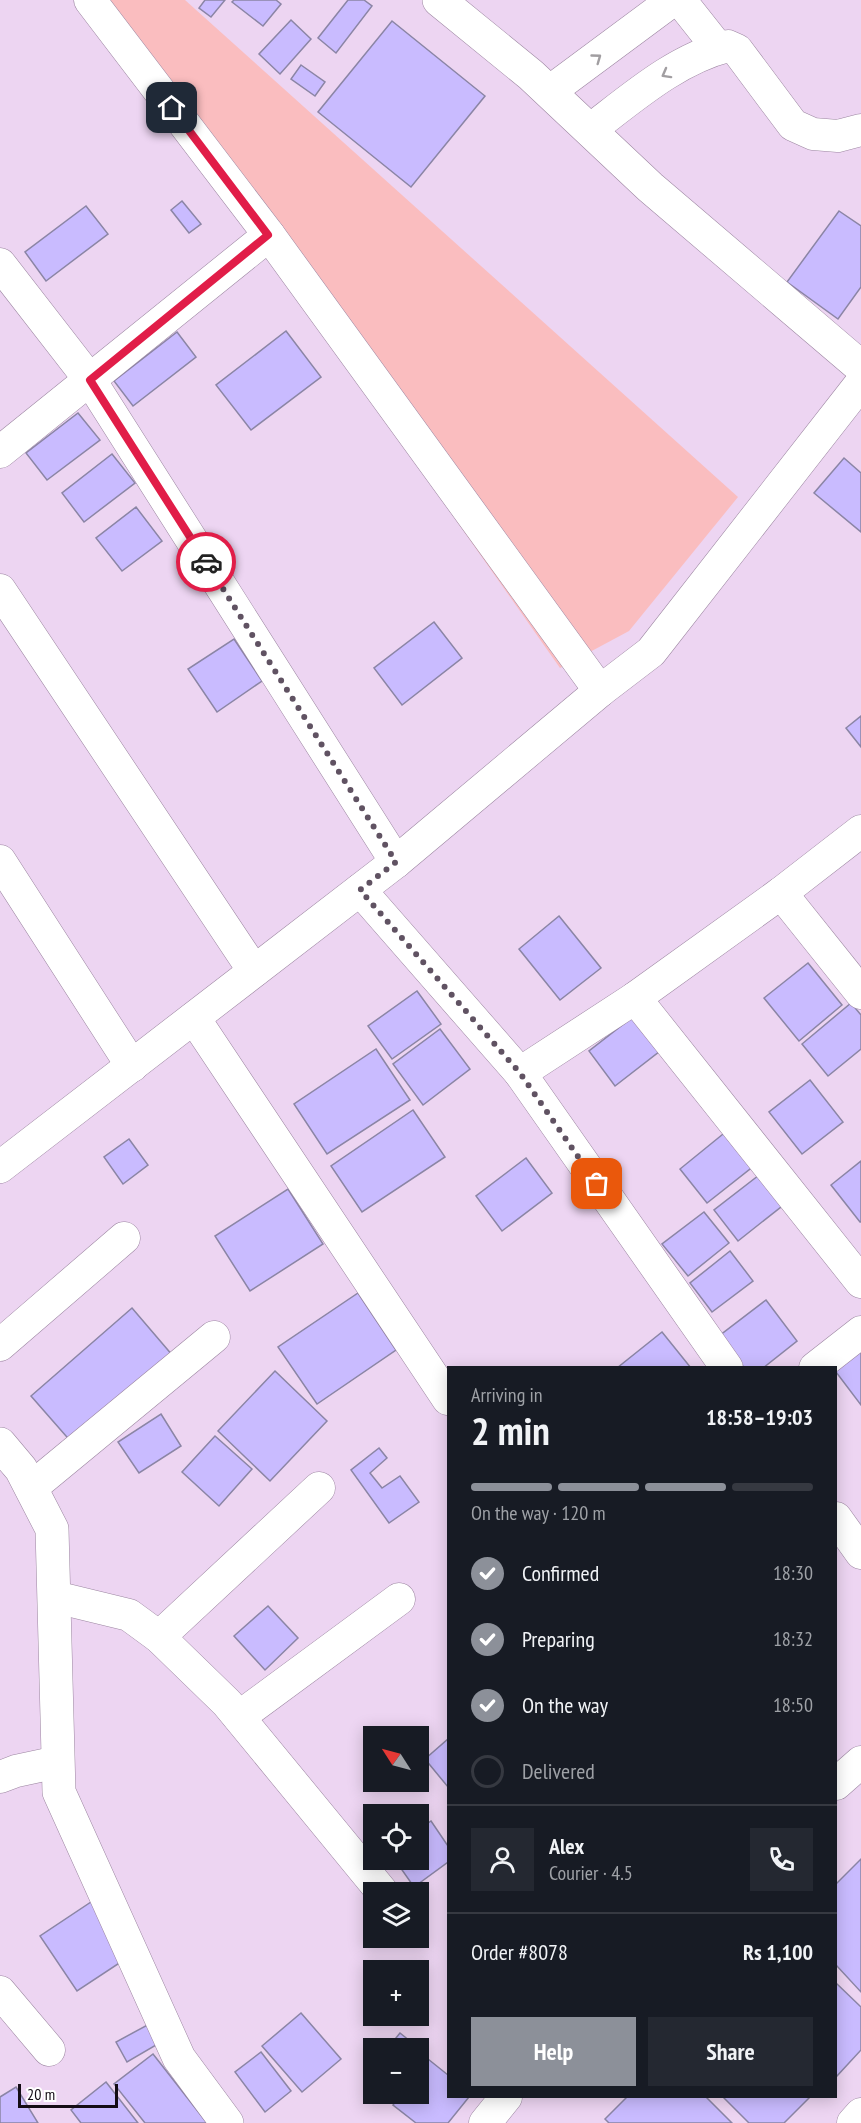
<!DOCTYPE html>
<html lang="en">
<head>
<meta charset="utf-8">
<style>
  body { margin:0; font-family:"PT Sans Narrow",sans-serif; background:#242831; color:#f1f3f6; height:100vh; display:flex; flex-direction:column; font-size:22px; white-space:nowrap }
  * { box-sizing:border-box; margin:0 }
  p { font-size:20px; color:#9ea1a6 }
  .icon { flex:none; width:33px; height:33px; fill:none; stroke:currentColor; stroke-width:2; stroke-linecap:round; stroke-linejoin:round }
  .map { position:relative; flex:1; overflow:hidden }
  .drawer { position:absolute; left:447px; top:1366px; width:390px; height:732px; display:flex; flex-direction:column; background:#171b24; border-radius:0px; box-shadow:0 3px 15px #0003 }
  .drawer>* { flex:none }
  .needle { width:39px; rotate:306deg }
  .controls { position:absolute; left:363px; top:1726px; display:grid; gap:12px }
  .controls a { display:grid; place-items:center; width:66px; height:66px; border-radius:0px; background:#171b24; box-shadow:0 3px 15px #0003; font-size:30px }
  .scale { position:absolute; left:18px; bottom:15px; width:100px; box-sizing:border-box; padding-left:6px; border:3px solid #140c15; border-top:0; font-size:16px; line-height:21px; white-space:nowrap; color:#140c15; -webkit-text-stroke:4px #fff; paint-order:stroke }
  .pin { position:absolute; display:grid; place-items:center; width:51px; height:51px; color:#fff; margin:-26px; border-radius:12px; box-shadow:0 3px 9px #0006 }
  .courier { position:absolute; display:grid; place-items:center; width:60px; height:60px; margin:-30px; border:4px solid #e11d48; border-radius:50%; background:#fff; color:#222; box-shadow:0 2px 8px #0007 }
  .head em { font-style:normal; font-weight:600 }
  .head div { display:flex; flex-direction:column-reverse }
  .head { display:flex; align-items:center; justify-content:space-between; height:102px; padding:0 24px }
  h1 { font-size:39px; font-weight:600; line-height:45px }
  .bar { display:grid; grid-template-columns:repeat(4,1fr); gap:9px 6px; align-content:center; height:72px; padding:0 24px }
  .bar i { height:8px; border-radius:4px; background:#363941 }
  .bar .current { background:#8c9099 }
  .bar p { grid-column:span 4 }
  .line { display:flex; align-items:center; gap:15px; padding:0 24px; border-top:2px solid #363941 }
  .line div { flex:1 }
  .round { display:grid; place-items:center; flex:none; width:63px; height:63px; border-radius:0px; background:#242831 }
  ol { padding:0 24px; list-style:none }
  li { display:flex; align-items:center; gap:18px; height:66px }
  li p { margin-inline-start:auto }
  li .icon { padding:6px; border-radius:50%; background:#8c9099; color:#fff; stroke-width:4 }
  li:last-child { color:#9ea1a6 }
  li i { width:33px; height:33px; border:3px solid #363941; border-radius:50% }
  .primary-button { display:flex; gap:12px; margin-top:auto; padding:12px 24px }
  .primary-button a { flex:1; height:69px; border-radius:0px; background:#8c9099; color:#fff; font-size:24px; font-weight:600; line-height:69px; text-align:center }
  .primary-button a+a { background:#242831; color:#f1f3f6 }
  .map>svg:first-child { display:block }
  .green { fill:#fabdbf }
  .building { fill:#c9bbff; stroke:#8b85a5; stroke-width:1.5 }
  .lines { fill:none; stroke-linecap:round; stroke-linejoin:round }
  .minor-casing { stroke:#9c86a1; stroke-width:33 }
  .tertiary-casing { stroke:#9c86a1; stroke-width:34 }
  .minor { stroke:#fff; stroke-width:32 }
  .tertiary { stroke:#fff; stroke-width:33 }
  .oneway { stroke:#a19ea1 }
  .done { stroke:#605262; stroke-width:6; stroke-dasharray:0 10.8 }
  .route { stroke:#e11d48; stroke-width:8 }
</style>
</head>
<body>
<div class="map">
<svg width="861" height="2123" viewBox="0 0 861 2123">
  <rect width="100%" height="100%" fill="#edd5f2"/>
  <polygon class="green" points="90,0 185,0 738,497 629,631 560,668"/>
  <g class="building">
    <polygon points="205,0 225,0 211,17 199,8"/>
    <polygon points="234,0 276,0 281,4 263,26 232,2"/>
    <polygon points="348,0 364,0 372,6 336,53 318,38"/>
    <polygon points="291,20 311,39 280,74 259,54"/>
    <polygon points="392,21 485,96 411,187 318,112"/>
    <polygon points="301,65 325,82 315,96 291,79"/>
    <polygon points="182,201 201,224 189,233 171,210"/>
    <polygon points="86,206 108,234 46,281 25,252"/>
    <polygon points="839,211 861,226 861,287 838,319 787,282"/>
    <polygon points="286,331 321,377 251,430 216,385"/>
    <polygon points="177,332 196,357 133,406 114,381"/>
    <polygon points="78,413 100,440 47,480 26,453"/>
    <polygon points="112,454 135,483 84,522 62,493"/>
    <polygon points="844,458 861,473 861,532 814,493"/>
    <polygon points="136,507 162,541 122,571 96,538"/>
    <polygon points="434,622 462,658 402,705 374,668"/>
    <polygon points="234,639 262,681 217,712 188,669"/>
    <polygon points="861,716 861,747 846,728"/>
    <polygon points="559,916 601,968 560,1000 519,949"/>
    <polygon points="808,963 842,1005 799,1041 764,998"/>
    <polygon points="417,991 441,1024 392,1059 368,1026"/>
    <polygon points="851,1003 861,1015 861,1049 828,1076 802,1044"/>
    <polygon points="634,1016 660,1051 615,1086 589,1051"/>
    <polygon points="440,1029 470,1069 423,1105 393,1064"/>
    <polygon points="376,1049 410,1100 327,1154 294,1104"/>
    <polygon points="810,1080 843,1122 802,1154 769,1112"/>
    <polygon points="413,1110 445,1157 362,1212 331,1166"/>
    <polygon points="728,1130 755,1165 707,1203 680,1169"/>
    <polygon points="129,1139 148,1165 123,1184 104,1157"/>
    <polygon points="526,1158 552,1193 502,1231 476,1196"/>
    <polygon points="861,1161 861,1222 860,1222 831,1185"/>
    <polygon points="763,1172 786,1203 738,1241 714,1210"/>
    <polygon points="288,1189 323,1244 250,1291 215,1236"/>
    <polygon points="704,1212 729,1243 688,1276 662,1244"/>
    <polygon points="730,1251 753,1281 712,1312 690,1283"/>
    <polygon points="358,1293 396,1350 317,1404 278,1347"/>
    <polygon points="766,1300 797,1341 763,1368 744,1368 719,1336"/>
    <polygon points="132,1308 173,1356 73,1444 31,1396"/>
    <polygon points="662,1332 691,1368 617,1368"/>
    <polygon points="861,1349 861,1405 836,1372 836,1369"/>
    <polygon points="275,1371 327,1421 270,1481 218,1431"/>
    <polygon points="161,1414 181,1446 139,1473 118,1442"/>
    <polygon points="215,1436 252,1469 219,1506 182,1472"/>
    <polygon points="379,1448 387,1458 370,1473 382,1488 400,1476 419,1502 389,1523 351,1470"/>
    <polygon points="268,1606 298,1638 265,1670 234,1636"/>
    <polygon points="448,1739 448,1787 425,1759"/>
    <polygon points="431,1821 448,1846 448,1862 414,1887 395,1860 418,1860 418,1830"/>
    <polygon points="861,1859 861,1992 836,1965 836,1884"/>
    <polygon points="91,1902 127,1958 77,1991 40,1936"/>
    <polygon points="836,1983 861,2007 861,2050 836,2077"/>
    <polygon points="301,2013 341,2059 302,2092 262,2046"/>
    <polygon points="153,2022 163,2041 127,2062 116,2042"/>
    <polygon points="400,2033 425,2053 418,2061 418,2049 387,2049"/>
    <polygon points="261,2052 291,2091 265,2112 235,2072"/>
    <polygon points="153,2054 207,2123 145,2123 114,2084"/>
    <polygon points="428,2059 448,2075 448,2097 469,2097 448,2123 416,2123 393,2105 401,2094 418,2094 418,2072"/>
    <polygon points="374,2066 374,2085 364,2078"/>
    <polygon points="106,2082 138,2123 81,2123 71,2110"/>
    <polygon points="16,2087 38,2123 0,2123 0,2097"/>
    <polygon points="627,2097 706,2097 732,2123 609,2123 605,2119"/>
    <polygon points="723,2097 810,2097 784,2123 749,2123"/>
  </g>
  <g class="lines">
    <g class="minor-casing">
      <g id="minor">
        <polyline points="90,0 269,235 600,691"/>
        <polyline points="680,0 718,48"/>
        <polyline points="549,92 673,0"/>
        <path d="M 590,130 C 632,98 676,59 728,46 L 737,50 L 793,125 L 813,134 L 838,136 L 861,130"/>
        <polyline points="0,264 90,380 396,862"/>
        <polyline points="0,452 269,235"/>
        <polyline points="0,590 254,971"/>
        <polyline points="0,861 132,1066"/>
        <polyline points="360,890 520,1073 727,1368"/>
        <polyline points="781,893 861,993"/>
        <polyline points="635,998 861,1282"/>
        <polyline points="194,1018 448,1399"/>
        <polyline points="520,1073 635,998 781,893 861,831"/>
        <polyline points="0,1167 396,862 600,691 651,652 861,383"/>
        <polyline points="0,1345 124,1238"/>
        <polyline points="815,1368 861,1332"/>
        <polyline points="31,1488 214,1337"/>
        <polyline points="836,1518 861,1553"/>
        <polyline points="55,1597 129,1615 159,1637 227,1703 383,1893"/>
        <polyline points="159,1637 319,1488"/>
        <polyline points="239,1717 399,1599"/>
        <polyline points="0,1777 16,1771 58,1762"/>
        <polyline points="836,1784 861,1762"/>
        <polyline points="0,1992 49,2050"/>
        <polyline points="485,2123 506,2097"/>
        <polyline points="853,2123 861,2114"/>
      </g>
    </g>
    <g class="tertiary-casing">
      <g id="tertiary">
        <polyline points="439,0 531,75 650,187 861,367"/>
        <polyline points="0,1444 21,1469 52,1529 59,1792 179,2058 227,2123"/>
      </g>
    </g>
    <use href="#minor" class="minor"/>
    <use href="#tertiary" class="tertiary"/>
  </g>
  <defs><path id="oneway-chevron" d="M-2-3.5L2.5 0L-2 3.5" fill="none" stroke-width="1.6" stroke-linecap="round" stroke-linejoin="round" transform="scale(1.5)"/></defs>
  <g class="oneway">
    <use href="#oneway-chevron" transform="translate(597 58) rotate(-36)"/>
    <use href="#oneway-chevron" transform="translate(666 74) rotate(151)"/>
  </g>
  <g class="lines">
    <polyline class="done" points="206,562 396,862 360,890 520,1073 597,1184"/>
    <polyline class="route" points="172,108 268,235 90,380 206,562"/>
  </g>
</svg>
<div class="controls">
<a><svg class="needle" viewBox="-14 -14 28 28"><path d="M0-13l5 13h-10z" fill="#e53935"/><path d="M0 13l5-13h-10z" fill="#9ea1a6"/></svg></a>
<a><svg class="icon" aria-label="locate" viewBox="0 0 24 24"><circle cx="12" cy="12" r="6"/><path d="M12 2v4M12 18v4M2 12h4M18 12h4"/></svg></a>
<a><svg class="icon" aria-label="layers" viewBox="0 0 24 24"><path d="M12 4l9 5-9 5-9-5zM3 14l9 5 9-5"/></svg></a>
<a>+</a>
<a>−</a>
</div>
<div class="scale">20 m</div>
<div class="pin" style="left:597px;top:1184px;background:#ea580c"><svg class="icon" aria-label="bag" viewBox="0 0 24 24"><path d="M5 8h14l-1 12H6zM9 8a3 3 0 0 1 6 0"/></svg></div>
<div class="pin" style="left:172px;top:108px;background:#1f2937"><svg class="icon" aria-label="home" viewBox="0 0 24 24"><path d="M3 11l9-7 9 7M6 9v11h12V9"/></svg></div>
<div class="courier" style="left:206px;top:562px"><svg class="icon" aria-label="car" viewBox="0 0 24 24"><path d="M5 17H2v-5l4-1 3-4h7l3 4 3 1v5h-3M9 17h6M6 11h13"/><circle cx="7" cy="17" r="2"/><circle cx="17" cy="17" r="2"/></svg></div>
<section class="drawer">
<div class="head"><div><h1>2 min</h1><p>Arriving in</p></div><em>18:58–19:03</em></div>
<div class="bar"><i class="current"></i><i class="current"></i><i class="current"></i><i></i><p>On the way · 120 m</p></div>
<ol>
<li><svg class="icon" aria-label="check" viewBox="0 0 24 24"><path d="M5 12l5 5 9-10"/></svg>Confirmed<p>18:30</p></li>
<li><svg class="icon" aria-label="check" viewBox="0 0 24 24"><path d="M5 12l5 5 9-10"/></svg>Preparing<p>18:32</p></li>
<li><svg class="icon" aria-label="check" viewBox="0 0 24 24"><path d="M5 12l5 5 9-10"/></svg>On the way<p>18:50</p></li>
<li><i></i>Delivered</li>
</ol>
<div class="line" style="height:108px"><a class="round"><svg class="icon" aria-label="person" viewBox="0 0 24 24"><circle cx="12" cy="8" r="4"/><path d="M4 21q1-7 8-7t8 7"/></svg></a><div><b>Alex</b><p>Courier · 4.5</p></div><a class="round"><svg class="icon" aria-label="phone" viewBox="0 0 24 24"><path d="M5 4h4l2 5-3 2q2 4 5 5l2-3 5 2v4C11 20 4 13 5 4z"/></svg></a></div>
<div class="line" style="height:78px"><div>Order #8078</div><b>Rs 1,100</b></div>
<div class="primary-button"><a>Help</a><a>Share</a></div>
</section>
</div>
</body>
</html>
